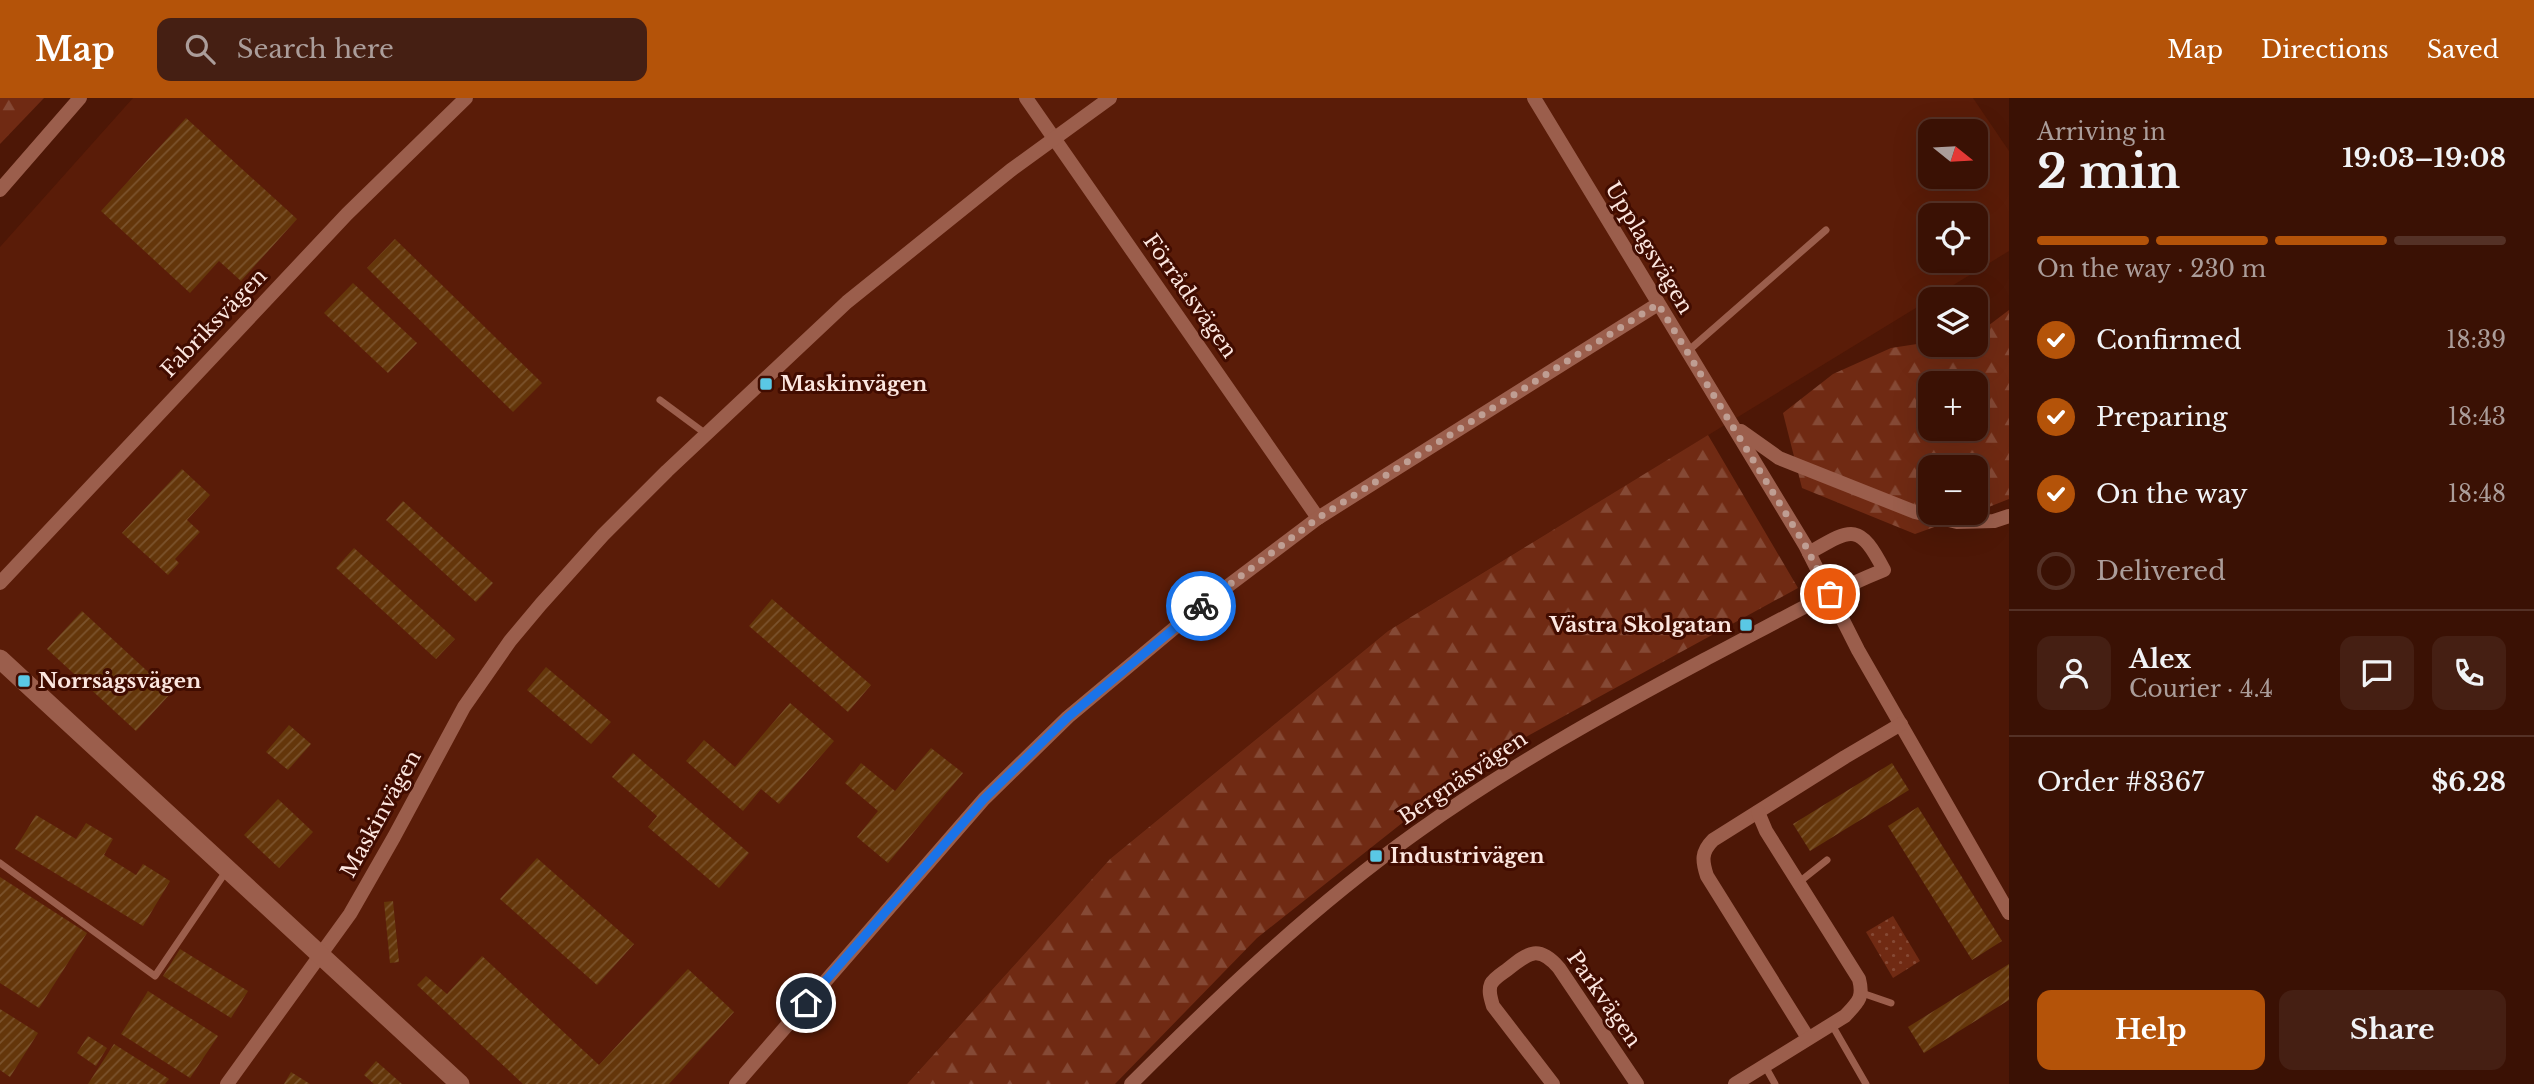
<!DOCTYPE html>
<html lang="en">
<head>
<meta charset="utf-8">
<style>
  body { margin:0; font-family:"Libre Baskerville",serif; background:#451f13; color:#f1f3f6; height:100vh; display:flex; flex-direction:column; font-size:26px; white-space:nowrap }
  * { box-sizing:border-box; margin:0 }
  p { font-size:23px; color:#ab9d9a }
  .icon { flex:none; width:38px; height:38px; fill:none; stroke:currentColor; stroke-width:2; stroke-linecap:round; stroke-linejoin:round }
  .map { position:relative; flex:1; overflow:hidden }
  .drawer { display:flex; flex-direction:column; background:#3a1104; width:525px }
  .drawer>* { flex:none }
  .needle { width:46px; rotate:108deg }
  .controls { position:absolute; left:1918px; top:21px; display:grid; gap:14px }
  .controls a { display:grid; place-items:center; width:70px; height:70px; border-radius:14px; background:#3a1104; box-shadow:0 7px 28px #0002,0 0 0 2px #543126; font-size:35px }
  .pin { position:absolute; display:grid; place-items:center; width:60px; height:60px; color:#fff; margin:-30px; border:4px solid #fff; border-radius:50%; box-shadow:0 2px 7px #0007 }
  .courier { position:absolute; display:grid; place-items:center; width:70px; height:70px; margin:-35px; border:5px solid #1a73e8; border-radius:50%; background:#fff; color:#222; box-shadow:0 2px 9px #0007 }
  .summary em { font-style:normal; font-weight:700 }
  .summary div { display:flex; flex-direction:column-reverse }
  .summary { display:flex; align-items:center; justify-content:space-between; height:119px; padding:0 28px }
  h1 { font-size:46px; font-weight:700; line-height:52px }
  .bar { display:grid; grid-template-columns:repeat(4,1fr); gap:10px 7px; align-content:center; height:84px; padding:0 28px }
  .bar i { height:9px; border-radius:5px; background:#543126 }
  .bar .on { background:#b45309 }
  .bar p { grid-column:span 4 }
  .line { display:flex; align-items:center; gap:18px; padding:0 28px; border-top:2px solid #543126 }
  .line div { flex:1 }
  .round { display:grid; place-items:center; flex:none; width:74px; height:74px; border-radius:14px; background:#451f13 }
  ol { padding:0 28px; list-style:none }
  li { display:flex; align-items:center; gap:21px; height:77px }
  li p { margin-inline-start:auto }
  li .icon { padding:7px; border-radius:50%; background:#b45309; color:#fff; stroke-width:4 }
  li:last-child { color:#ab9d9a }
  li i { width:38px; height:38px; border:4px solid #543126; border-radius:50% }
  .primary-button { display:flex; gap:14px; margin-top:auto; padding:14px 28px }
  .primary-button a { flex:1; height:80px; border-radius:14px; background:#b45309; color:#fff; font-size:28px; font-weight:700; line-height:80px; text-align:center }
  .primary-button a+a { background:#451f13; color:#f1f3f6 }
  header { display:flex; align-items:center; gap:42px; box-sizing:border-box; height:98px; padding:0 35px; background:#b45309; color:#fff }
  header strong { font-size:33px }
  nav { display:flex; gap:38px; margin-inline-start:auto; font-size:24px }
  .search { width:490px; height:63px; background:#451f13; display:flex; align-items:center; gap:18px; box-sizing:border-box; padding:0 24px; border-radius:14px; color:#ab9d9a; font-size:26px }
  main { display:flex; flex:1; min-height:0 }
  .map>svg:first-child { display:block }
  .built { fill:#5a1c08; fill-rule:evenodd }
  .green { fill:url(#green-dots) }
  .forest { fill:url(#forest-firs); fill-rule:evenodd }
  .building { fill:url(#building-hatch) }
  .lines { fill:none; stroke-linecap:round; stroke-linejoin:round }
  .lane { stroke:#9b5e4c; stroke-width:7 }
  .street { stroke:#9b5e4c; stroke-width:14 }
  .secondary { stroke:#9b5e4c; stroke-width:19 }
  .done { stroke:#bf9e93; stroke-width:7; stroke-dasharray:0 12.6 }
  .route { stroke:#1a73e8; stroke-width:9 }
  .poi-dot { fill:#5ac8e5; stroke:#410c00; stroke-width:2.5 }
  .labels { text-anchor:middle; stroke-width:6; stroke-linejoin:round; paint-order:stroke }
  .street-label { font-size:21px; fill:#fce6df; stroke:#410c00 }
  .poi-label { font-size:21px; font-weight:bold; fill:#fce6df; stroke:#410c00; text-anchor:start }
</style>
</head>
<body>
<header>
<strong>Map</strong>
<div class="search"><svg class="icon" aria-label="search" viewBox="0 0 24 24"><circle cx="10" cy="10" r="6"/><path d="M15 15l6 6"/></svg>Search here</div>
<nav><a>Map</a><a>Directions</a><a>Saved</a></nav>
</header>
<main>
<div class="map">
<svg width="2009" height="986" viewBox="0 0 2009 986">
  <defs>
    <pattern id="green-dots" width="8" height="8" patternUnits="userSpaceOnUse" patternTransform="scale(1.75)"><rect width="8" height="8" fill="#702a13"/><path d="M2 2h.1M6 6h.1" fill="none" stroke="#854935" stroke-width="1.8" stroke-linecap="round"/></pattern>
    <pattern id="forest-firs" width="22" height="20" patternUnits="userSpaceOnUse" patternTransform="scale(1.75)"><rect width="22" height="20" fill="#702a13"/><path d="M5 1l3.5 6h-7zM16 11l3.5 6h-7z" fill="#854935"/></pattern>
    <pattern id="building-hatch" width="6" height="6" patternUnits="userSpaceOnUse" patternTransform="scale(1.75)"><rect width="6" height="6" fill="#64360a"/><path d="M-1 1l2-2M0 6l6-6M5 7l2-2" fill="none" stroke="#7b532d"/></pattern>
  </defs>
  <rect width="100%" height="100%" fill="#4d1706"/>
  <path class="built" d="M 133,0 L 1973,0 L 2009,53 L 2009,153 L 1388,533 L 1110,761 L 907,986 L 0,986 L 0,149 ZM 1930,33 L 1976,33 L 1976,79 L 1930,79 ZM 1930,117 L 1976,117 L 1976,163 L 1930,163 Z"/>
  <polygon class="green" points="1893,818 1920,863 1893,880 1866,834"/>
  <g class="forest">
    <polygon points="0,0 44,0 0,46"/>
    <path d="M 2009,212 L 2009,401 L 1976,414 L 1976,369 L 1930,369 L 1930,415 L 1973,415 L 1915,436 L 1802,390 L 1783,315 L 1833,276 L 1891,250 L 1930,244 L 1930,247 L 1976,247 L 1976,237 ZM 1930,285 L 1976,285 L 1976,331 L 1930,331 Z"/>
    <polygon points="1708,337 1798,490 1504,651 1411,718 1257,840 1115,986 907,986 1110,761 1388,533"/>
  </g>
  <g class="building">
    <polygon points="186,20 297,121 241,183 219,163 190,195 101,113"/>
    <polygon points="395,141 542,285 513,314 367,170"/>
    <polygon points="353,185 417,245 388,275 324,215"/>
    <polygon points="182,371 210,397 187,422 200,434 175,461 179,465 168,477 122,435"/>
    <polygon points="403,403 493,485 476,504 386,422"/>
    <polygon points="354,450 455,541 436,561 336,470"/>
    <polygon points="772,501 871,587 848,614 749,528"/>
    <polygon points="82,513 171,595 136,633 47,551"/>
    <polygon points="546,569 611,624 591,646 527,592"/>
    <polygon points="790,605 834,643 779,706 761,691 743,713 686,663 704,642 735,669"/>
    <polygon points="289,627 311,646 288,672 266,654"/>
    <polygon points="931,650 963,675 888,765 857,739 878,713 845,685 861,665 895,693"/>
    <polygon points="633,655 749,755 719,790 648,729 657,718 612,679"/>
    <polygon points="1892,665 1909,692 1810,753 1793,726"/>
    <polygon points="278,701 313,734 279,770 244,737"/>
    <polygon points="1918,709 2002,843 1972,862 1888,728"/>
    <polygon points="36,717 76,741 86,725 113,741 104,757 136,777 143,766 170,783 143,828 15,751"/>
    <polygon points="537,760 634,846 597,887 500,801"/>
    <polygon points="0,779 87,835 39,910 0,885"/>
    <polygon points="393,803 399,864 390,865 384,804"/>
    <polygon points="180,851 248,893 231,920 163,878"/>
    <polygon points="482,858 599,967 688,871 734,914 669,986 523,986 417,887 426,878 447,896"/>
    <polygon points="2009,866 2009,902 1924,955 1908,929"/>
    <polygon points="148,893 218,938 190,980 121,936"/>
    <polygon points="0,911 38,935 10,979 0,972"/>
    <polygon points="88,938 107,950 96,968 77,955"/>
    <polygon points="114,946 169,981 165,986 88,986"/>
    <polygon points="376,963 402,986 374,986 364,977"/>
    <polygon points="291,974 310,986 284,986"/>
  </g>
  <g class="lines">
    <g class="lane">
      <polyline points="1688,253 1826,132"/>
      <polyline points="660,302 706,336"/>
      <polyline points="0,765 155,878 227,772"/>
      <polyline points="1798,785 1827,762"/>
      <polyline points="1862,895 1891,905"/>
      <polyline points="1832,927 1866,986"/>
      <polyline points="1765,968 1775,986"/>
    </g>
    <g class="street">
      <polyline points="1026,0 1318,420"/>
      <polyline points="1534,0 1805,447 1858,552 2009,815"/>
      <polyline points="0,92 80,0"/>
      <polyline points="1741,333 1779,360 1915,414 1957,424 1994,423 2009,418"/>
      <polyline points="0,485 347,116 466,0"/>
      <path d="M 1808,940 L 1707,778 C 1702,763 1701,754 1713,742 L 1845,659 L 1901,626"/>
      <polyline points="227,986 350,816 394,739 464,609 510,543 541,506 603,437 667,373 847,204 1011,72 1110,0"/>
      <polyline points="736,986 984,701 1068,619 1196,512 1318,420 1658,206"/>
      <path d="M 1131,986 C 1221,896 1313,808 1417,734 C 1508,669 1605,615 1704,562 C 1764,531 1822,497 1884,472 C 1859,424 1852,430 1809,455"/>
      <path d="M 1553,986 L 1493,908 C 1491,901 1488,893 1491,886 C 1494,880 1503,875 1508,871 C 1529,854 1539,847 1559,870 L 1637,986"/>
      <path d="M 1735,986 L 1845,918 C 1858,904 1864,900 1859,881 L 1766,733 L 1758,714"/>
    </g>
    <polyline class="secondary" points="0,561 460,986"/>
  </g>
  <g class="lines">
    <polyline class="done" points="1201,508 1318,420 1658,206 1805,447 1830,496"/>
    <polyline class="route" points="806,905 984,701 1068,619 1201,508"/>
  </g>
  <g class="poi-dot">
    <rect x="759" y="279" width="14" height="14" rx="3.5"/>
    <rect x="1739" y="520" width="14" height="14" rx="3.5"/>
    <rect x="17" y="576" width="14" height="14" rx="3.5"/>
    <rect x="1369" y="751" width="14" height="14" rx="3.5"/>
  </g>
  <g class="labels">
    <g class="street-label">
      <text transform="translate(1649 150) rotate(59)" y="7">Upplagsvägen</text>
      <text transform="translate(1190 198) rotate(55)" y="7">Förrådsvägen</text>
      <text transform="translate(214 225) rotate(-46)" y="7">Fabriksvägen</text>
      <text transform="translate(1463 680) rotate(-34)" y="7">Bergnäsvägen</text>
      <text transform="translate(381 716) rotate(-61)" y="7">Maskinvägen</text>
      <text transform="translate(1604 901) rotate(55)" y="7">Parkvägen</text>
    </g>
    <g class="poi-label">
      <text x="780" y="293">Maskinvägen</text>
      <text x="1732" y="534" text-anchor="end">Västra Skolgatan</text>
      <text x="38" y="590">Norrsågsvägen</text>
      <text x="1390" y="765">Industrivägen</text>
    </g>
  </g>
</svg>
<div class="controls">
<a><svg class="needle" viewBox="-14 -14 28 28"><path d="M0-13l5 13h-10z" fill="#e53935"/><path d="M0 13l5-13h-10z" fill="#ab9d9a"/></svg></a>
<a><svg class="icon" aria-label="locate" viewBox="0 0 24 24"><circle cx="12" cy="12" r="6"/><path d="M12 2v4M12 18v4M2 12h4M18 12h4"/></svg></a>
<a><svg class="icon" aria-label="layers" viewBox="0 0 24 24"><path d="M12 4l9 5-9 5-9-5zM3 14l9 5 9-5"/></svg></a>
<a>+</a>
<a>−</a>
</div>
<div class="pin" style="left:1830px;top:496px;background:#ea580c"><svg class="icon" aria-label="bag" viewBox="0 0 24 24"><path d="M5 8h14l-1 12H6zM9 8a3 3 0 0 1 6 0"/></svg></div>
<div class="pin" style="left:806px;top:905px;background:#1f2937"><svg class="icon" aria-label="home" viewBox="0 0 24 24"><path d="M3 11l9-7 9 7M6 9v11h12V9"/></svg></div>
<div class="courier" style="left:1201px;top:508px"><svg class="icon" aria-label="bike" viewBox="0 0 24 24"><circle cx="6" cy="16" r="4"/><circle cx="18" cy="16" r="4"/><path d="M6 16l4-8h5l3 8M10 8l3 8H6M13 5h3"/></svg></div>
</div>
<section class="drawer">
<div class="summary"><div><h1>2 min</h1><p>Arriving in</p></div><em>19:03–19:08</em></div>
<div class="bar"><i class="on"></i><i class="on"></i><i class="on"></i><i></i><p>On the way · 230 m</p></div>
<ol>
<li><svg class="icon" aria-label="check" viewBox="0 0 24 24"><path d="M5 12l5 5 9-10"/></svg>Confirmed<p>18:39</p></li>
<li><svg class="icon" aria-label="check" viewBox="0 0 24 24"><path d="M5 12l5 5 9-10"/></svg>Preparing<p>18:43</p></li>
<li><svg class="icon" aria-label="check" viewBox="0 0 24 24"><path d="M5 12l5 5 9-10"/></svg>On the way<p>18:48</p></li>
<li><i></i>Delivered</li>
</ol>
<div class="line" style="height:126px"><a class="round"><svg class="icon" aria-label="person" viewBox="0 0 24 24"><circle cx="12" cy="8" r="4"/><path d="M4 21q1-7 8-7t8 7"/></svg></a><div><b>Alex</b><p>Courier · 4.4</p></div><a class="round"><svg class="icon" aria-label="chat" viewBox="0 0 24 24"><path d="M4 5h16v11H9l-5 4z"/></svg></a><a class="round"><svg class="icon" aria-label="phone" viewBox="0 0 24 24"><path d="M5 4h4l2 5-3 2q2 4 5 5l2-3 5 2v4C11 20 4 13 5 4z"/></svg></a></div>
<div class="line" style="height:91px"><div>Order #8367</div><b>$6.28</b></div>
<div class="primary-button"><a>Help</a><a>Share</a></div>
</section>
</main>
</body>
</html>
